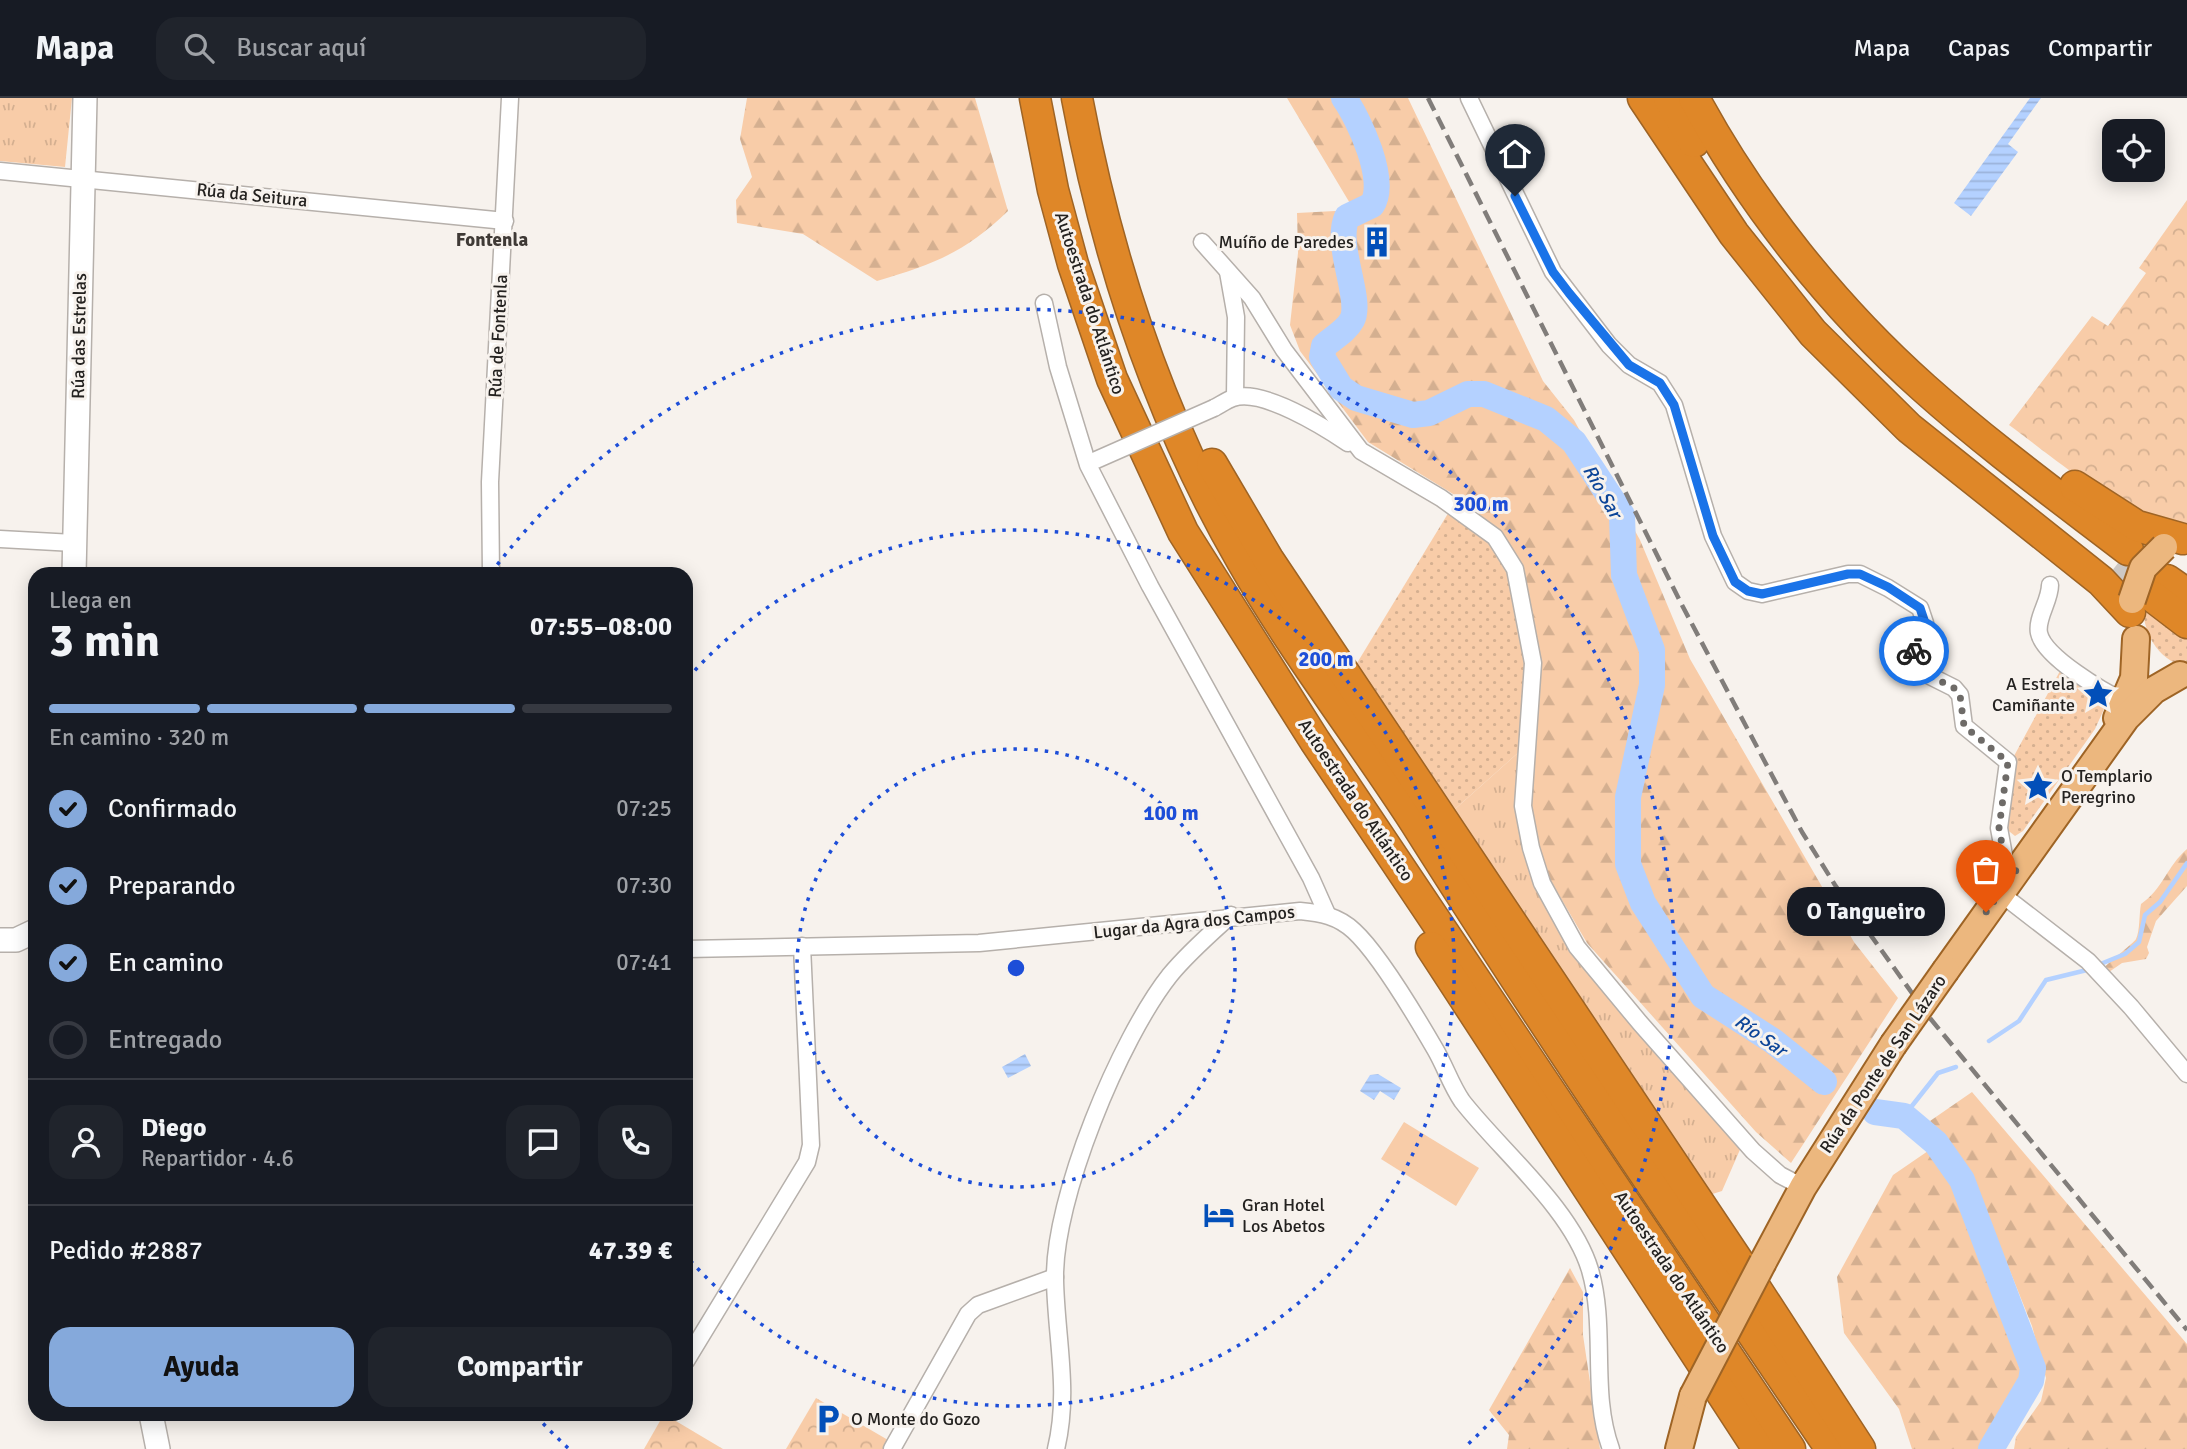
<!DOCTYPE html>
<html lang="es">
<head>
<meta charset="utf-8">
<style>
  body { margin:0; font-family:Signika,sans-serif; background:#20242c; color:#f1f3f6; height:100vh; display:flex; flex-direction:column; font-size:26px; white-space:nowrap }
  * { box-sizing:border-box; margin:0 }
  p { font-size:23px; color:#9ea1a6 }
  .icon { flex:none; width:38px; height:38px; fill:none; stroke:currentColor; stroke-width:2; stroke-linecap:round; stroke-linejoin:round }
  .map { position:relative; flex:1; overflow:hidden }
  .side { position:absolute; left:28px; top:469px; width:665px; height:854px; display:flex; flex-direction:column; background:#171b24; border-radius:21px; box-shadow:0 4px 18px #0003 }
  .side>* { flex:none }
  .fabs { position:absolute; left:2102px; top:21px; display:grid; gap:14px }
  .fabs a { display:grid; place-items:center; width:63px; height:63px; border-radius:14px; background:#171b24; box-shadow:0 4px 18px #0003; font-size:35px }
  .pin { position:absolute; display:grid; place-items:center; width:60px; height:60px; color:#fff; margin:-72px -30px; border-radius:50% 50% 50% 0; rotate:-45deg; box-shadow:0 0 7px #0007 }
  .pin .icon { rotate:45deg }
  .courier { position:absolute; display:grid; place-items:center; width:70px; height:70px; margin:-35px; border:5px solid #1a73e8; border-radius:50%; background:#fff; color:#222; box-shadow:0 2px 9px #0007 }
  .bubble { position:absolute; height:49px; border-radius:21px; background:#171b24; box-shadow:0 4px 18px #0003; font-size:23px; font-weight:700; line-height:49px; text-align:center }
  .summary em { font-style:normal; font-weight:700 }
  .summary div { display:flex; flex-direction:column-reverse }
  .summary { display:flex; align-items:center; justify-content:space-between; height:119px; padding:0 21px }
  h1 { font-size:46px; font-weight:700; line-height:52px }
  .bar { display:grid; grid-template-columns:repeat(4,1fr); gap:10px 7px; align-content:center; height:84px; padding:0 21px }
  .bar i { height:9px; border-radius:5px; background:#363941 }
  .bar .active { background:#85a9db }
  .bar p { grid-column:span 4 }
  .line { display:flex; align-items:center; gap:18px; padding:0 21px; border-top:2px solid #363941 }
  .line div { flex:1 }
  .round { display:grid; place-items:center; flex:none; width:74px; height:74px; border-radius:21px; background:#20242c }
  ol { padding:0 21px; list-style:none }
  li { display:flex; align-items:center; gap:21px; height:77px }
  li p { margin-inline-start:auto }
  li .icon { padding:7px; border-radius:50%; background:#85a9db; color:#111; stroke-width:4 }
  li:last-child { color:#9ea1a6 }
  li i { width:38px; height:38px; border:4px solid #363941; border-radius:50% }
  .cta { display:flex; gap:14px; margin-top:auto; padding:14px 21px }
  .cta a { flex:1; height:80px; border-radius:21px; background:#85a9db; color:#111; font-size:28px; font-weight:700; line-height:80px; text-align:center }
  .cta a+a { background:#20242c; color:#f1f3f6 }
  header { display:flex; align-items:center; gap:42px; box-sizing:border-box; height:98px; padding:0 35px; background:#171b24; border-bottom:2px solid #363941 }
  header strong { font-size:33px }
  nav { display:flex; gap:38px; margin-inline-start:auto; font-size:24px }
  .search { width:490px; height:63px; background:#20242c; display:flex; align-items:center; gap:18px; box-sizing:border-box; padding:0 24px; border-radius:21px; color:#9ea1a6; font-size:26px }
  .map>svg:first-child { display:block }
  .grass { fill:url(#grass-tufts) }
  .forest { fill:url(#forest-firs) }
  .park { fill:url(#park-crowns) }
  .garden { fill:url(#garden-dots) }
  .pitch { fill:#f8cca8 }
  .water { fill:url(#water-rules) }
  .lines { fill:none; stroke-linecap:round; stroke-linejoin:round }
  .stream { stroke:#b4d1ff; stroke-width:4.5 }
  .river { stroke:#b4d1ff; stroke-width:26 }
  .highway-tunnel { stroke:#cdc8c4; stroke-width:30; stroke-dasharray:30 15; stroke-linecap:butt }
  .street-casing { stroke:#b6b0ab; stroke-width:19 }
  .secondary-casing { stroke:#b6b0ab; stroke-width:26 }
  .primary-casing { stroke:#9e6425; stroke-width:30 }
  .highway-casing { stroke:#9e6425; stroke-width:33 }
  .street { stroke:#fff; stroke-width:16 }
  .secondary { stroke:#fff; stroke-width:23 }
  .primary { stroke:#ecb77e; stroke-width:26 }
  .highway { stroke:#df8728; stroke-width:30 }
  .rail { stroke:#817d7a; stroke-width:4.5; stroke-dasharray:14 7; stroke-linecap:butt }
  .street-bridge-casing { stroke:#b6b0ab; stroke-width:19; stroke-linecap:butt }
  .primary-bridge-casing { stroke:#9e6425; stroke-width:30; stroke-linecap:butt }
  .street-bridge { stroke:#fff; stroke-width:16 }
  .primary-bridge { stroke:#ecb77e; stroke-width:26 }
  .done { stroke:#6e6b68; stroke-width:7; stroke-dasharray:0 12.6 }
  .route { stroke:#1a73e8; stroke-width:9 }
  .ring { fill:none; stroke:#1d4ed8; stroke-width:3.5; stroke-dasharray:3.5 7 }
  .labels { text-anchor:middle; stroke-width:6; stroke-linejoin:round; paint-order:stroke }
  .street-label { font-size:18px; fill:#242220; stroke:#f7f2ed }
  .poi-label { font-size:18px; fill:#242220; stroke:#f7f2ed; text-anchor:start }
  .neighbourhood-label { font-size:19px; font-weight:bold; fill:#3f3a36; stroke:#f7f2ed }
  .water-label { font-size:19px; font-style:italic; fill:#0d4598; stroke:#f7f2ed }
  .centre { fill:#1d4ed8; stroke:#f7f2ed; stroke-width:3.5 }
  .ring-label { font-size:21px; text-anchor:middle; font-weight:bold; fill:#1d4ed8; stroke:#f7f2ed; stroke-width:6; stroke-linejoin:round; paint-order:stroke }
</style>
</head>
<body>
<header>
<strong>Mapa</strong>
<div class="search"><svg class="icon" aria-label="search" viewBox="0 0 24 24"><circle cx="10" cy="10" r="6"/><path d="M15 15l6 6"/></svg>Buscar aquí</div>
<nav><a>Mapa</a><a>Capas</a><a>Compartir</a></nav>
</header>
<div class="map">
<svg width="2187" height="1351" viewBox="0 0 2187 1351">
  <defs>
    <pattern id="grass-tufts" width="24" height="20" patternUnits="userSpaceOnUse" patternTransform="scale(1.75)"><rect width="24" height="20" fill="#f8cca8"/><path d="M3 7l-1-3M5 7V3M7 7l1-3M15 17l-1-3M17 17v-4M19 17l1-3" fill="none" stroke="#d4af90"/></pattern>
    <pattern id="forest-firs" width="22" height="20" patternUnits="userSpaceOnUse" patternTransform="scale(1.75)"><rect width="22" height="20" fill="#f8cca8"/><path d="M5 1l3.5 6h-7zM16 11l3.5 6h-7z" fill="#d4af90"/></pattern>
    <pattern id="park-crowns" width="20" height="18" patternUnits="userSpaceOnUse" patternTransform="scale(1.75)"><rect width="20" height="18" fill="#f8cca8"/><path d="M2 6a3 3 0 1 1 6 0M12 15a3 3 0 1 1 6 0" fill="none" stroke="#d4af90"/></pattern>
    <pattern id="garden-dots" width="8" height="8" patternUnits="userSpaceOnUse" patternTransform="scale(1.75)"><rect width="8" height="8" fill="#f8cca8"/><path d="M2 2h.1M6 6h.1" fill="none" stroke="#d4af90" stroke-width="1.8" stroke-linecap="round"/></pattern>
    <pattern id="water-rules" width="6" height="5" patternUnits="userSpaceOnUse" patternTransform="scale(1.75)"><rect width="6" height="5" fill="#b4d1ff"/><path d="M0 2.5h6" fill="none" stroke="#9bb3da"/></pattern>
  </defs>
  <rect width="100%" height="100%" fill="#f7f2ed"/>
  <g class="grass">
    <polygon points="0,0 72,0 65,69 0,63"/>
    <polygon points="1519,654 1542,798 1572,856 1661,963 1742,1047 1722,1093 1706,1098 1454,712"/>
  </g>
  <g class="forest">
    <path d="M 747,0 L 975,0 L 1008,113 C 964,155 934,166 877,183 L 803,136 L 737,125 L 736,102 L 752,79 L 740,41 Z"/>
    <polygon points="1287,0 1408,0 1543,283 1574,322 1640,442 1690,561 1854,844 1898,900 1791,1065 1756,1034 1587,845 1552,785 1539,792 1515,707 1519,654 1509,472 1458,399 1368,344 1300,253 1290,227 1298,155 1297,115 1354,112"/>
    <path d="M 2187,751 L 2187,788 L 2156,823 L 2147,849 L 2149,855 L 2146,861 L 2122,865 L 2109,874 L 2105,869 C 2111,862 2134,845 2136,841 C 2140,833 2139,816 2141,806 C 2163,791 2167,768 2187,751 Z"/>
    <polygon points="1972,994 2187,1246 2187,1351 2014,1351 2016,1339 2041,1303 2046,1280 2032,1228 2006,1163 1953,1053 1930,1023"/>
    <polygon points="1928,1053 1953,1078 2022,1277 2006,1301 1984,1351 1912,1351 1899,1311 1844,1235 1837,1179 1893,1077"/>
    <polygon points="1570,1170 1583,1194 1583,1237 1600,1351 1507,1351 1509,1337 1489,1312"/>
  </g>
  <g class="park">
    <path d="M 2187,102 L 2187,425 C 2128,425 2056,361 2009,327 L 2092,218 L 2108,228 L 2146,175 L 2139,170 Z"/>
    <polygon points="816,1300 888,1342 883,1351 786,1351"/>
    <polygon points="664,1316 723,1351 644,1351"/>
  </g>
  <g class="garden">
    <polygon points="1458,399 1509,472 1527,576 1519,654 1454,712 1354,570"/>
    <path d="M 2143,504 L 2187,539 L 2187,569 C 2156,562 2142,533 2143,504 Z"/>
    <polygon points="2060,573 2109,600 2095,631 2023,733 2015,738 2005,730 2015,668 2014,658"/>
  </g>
  <polygon class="pitch" points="1404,1024 1479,1070 1456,1108 1381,1061"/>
  <g class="water">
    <polygon points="2030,0 2041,0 2008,46 2018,54 1971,118 1954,105"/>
    <polygon points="1025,956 1031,968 1008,980 1002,969"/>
    <polygon points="1378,976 1401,990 1394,1002 1380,993 1374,1002 1360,993 1370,977"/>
  </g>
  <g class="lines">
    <g class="stream">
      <polyline points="2098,867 2125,856 2139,844 2145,817 2160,804 2187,765"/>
      <polyline points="1989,943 2019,923 2046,882 2091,871"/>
      <polyline points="1904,1018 1938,975 1956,969"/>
    </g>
    <g class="river">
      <path d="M 1344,0 C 1359,21 1388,83 1372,107 L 1347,119 C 1334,148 1363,201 1352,222 C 1346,233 1333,240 1324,248 L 1322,259 L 1341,290 L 1356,300 L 1413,317 L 1429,315 L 1468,296 L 1484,296 L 1546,321 L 1574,344 L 1622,417 L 1624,477 L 1652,552 L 1652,587 L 1628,699 L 1628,766 L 1643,805 L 1703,898 L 1773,943 L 1824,984"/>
      <polyline points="1875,1014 1904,1018 1936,1045 1962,1082 2033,1270 2031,1283 1991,1351"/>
    </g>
    <polyline class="highway-tunnel" points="2115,469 2153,499"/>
    <g class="street-casing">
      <g id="street">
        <polyline points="1469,0 1553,174 1609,247 1629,267 1660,285 1674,307 1713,438 1735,484 1748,493 1762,496 1848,476 1860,476 1888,490 1920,510 1925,525 1910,563 1912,569 1954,590 1960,597 1964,628 2008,664 1999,730 2005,763 2017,771"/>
        <polyline points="0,73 505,123"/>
        <polyline points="1202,144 1252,200 1284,252 1361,353 1441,400 1495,439 1515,471 1533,565 1523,708 1531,750 1542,785 1577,849 1640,925 1753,1053 1780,1077 1803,1089"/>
        <polyline points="1228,174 1236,219 1235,299"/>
        <polyline points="1044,205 1058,269 1088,367 1150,488 1311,780 1327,816"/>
        <path d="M 1214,310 C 1220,307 1227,302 1233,300 C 1262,290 1324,329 1348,345"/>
        <polyline points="0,441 74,445"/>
        <polyline points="491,476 490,384 510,0"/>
        <path d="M 2050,487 C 2050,503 2036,520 2039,535 C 2044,559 2104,594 2125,604"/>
        <polyline points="2000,795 2088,863 2131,909 2187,976"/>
        <path d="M 686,851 L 979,845 L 1300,813 C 1321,815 1338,818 1354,833 C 1379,856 1417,920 1435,951 C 1445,968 1451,987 1462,1003 C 1500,1052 1572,1111 1590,1172 C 1607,1230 1590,1294 1611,1351"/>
        <polyline points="686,1263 807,1064 811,1047 802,848"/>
        <polyline points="892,1351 968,1216 978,1207 1055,1179"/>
        <path d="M 1056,1351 C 1070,1294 1056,1239 1055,1182 C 1053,1101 1120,940 1170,877 C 1188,855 1210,836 1231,817"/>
      </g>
    </g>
    <g class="secondary-casing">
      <g id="secondary">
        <polyline points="74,476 85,0"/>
        <polyline points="0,842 16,842 35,833"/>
        <polyline points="151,1316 158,1351"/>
      </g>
    </g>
    <g class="primary-casing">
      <g id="primary">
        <polyline points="2117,620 2134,580 2136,541"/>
        <polyline points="1946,872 2126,620 2154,592 2180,577"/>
        <polyline points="1763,1164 1803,1089 1893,947"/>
        <polyline points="1679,1351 1693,1298"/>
      </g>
    </g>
    <g class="highway-casing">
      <g id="highway">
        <polyline points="1035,0 1053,92 1073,166 1112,281 1183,434 1315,643 1790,1351"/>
        <path d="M 1077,0 C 1107,160 1160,321 1242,463 C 1294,554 1358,636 1415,724 C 1549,936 1690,1144 1831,1351"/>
        <polyline points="1643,0 1734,136 1813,235 1909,330 2101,483 2130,514"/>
        <polyline points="1669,0 1694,44"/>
        <path d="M 1694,0 C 1751,106 1834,210 1924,290 C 1989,348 2059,399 2128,452"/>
        <polyline points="1212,366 1268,461 1738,1163 1860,1351"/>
        <polyline points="2075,388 2137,428 2183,441"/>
        <polyline points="2167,482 2187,496"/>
        <polyline points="2153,499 2187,525"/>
        <polyline points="1431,849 1758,1351"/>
      </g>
    </g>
    <use href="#street" class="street"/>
    <use href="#secondary" class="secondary"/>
    <use href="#primary" class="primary"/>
    <use href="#highway" class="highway"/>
    <polyline class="rail" points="1428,0 1683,509 1802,734 1835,787 1929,919 2187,1232"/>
    <g class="street-bridge-casing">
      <polyline id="street-bridge" points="1096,362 1214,310"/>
    </g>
    <g class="primary-bridge-casing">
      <g id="primary-bridge">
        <polyline points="2132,502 2143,470 2164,449"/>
        <polyline points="1893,947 1946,872"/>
        <polyline points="1693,1298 1763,1164"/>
      </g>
    </g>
    <use href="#street-bridge" class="street-bridge"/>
    <use href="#primary-bridge" class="primary-bridge"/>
  </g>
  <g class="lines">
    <polyline class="done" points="1914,553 1912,569 1954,590 1960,597 1964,628 2008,664 1999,730 2005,763 2017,771 1986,814"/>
    <polyline class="route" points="1515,98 1553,174 1569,195 1629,267 1660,285 1674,307 1713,438 1735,484 1748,493 1762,496 1848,476 1860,476 1888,489 1920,510 1925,525 1914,553"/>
  </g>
  <g class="ring">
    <circle cx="1016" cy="870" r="219"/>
    <path d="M688 580A438 438 0 1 1 688 1160"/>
    <path d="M568 1350A657 657 0 0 1 536 1318M491 475A657 657 0 1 1 1464 1350"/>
  </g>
  <defs>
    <g id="building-bare" transform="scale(2.415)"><path d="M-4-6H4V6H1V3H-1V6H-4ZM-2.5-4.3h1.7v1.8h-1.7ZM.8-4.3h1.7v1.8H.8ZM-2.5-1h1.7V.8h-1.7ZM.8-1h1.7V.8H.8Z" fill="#024fb9" stroke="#f7f2ed" stroke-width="2.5" paint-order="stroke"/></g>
    <g id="sight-bare" transform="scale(2.415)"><path d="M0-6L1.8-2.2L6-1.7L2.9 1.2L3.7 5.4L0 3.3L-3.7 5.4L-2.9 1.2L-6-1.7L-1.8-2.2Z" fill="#024fb9" stroke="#f7f2ed" stroke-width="2.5" paint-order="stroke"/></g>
    <g id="hotel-bare" transform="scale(2.415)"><path d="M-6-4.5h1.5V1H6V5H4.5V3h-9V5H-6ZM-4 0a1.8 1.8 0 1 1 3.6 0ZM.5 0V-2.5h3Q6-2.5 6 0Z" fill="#024fb9" stroke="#f7f2ed" stroke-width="2.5" paint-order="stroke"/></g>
    <g id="parking-bare" transform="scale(2.415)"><path d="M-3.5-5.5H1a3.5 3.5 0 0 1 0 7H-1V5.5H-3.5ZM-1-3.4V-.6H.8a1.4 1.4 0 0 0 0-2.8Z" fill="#024fb9" stroke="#f7f2ed" stroke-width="2.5" paint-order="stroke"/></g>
  </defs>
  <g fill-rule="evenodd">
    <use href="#building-bare" x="1377" y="144"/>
    <use href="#sight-bare" x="2098" y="596"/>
    <use href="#sight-bare" x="2038" y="688"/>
    <use href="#hotel-bare" x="1219" y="1117"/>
    <use href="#parking-bare" x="828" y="1321"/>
  </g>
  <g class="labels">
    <g class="street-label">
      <text transform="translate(252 97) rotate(6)" y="6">Rúa da Seitura</text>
      <text transform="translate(1090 205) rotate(72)" y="6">Autoestrada do Atlántico</text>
      <text transform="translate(79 238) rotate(-89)" y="6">Rúa das Estrelas</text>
      <text transform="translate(498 238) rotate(-87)" y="6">Rúa de Fontenla</text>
      <text transform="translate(1356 702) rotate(56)" y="6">Autoestrada do Atlántico</text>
      <text transform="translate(1194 824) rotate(-6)" y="6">Lugar da Agra dos Campos</text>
      <text transform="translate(1883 966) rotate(-56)" y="6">Rúa da Ponte de San Lázaro</text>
      <text transform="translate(1672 1174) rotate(56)" y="6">Autoestrada do Atlántico</text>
    </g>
    <g class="poi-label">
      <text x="1354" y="150" text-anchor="end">Muíño de Paredes</text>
      <text x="2075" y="592" text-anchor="end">A Estrela<tspan x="2075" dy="21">Camiñante</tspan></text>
      <text x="2061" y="684">O Templario<tspan x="2061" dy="21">Peregrino</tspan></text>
      <text x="1242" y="1113">Gran Hotel<tspan x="1242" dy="21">Los Abetos</tspan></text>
      <text x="851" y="1327">O Monte do Gozo</text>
    </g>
    <g class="neighbourhood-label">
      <text x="492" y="148">Fontenla</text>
    </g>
    <g class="water-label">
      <text transform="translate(1603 393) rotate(60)" y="7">Río Sar</text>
      <text transform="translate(1761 937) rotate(35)" y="7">Río Sar</text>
    </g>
  </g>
  <circle cx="1016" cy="870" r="10" class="centre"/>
  <g class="ring-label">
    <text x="1481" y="413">300 m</text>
    <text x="1326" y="568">200 m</text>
    <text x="1171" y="722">100 m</text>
  </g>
</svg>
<div class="fabs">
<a><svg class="icon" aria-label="locate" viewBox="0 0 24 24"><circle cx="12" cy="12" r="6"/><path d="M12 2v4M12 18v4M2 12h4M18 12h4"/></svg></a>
</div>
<div class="pin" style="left:1986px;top:814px;background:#ea580c"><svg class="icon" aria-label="bag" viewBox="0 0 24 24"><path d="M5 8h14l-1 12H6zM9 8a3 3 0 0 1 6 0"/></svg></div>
<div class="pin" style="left:1515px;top:98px;background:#1f2937"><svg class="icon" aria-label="home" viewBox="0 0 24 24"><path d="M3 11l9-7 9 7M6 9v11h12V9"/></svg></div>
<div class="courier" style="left:1914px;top:553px"><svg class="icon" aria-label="bike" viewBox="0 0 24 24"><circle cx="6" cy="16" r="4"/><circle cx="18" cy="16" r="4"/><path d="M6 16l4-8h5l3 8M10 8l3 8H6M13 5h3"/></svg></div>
<div class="bubble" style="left:1787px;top:789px;width:158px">O Tangueiro</div>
<section class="side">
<div class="summary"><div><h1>3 min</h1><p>Llega en</p></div><em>07:55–08:00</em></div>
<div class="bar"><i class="active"></i><i class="active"></i><i class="active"></i><i></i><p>En camino · 320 m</p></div>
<ol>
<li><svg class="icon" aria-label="check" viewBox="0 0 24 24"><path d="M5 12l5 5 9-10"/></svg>Confirmado<p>07:25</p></li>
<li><svg class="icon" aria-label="check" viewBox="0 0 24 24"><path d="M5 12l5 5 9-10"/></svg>Preparando<p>07:30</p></li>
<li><svg class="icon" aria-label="check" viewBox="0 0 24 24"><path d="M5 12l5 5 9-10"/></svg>En camino<p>07:41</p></li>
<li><i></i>Entregado</li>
</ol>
<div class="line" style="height:126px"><a class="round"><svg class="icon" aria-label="person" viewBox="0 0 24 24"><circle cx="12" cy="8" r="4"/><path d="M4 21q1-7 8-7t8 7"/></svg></a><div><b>Diego</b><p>Repartidor · 4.6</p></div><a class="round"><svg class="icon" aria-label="chat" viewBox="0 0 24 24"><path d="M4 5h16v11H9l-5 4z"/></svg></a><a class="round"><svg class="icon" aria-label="phone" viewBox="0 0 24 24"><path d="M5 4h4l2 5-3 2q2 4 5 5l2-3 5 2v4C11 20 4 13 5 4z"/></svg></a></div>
<div class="line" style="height:91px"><div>Pedido #2887</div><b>47.39 €</b></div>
<div class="cta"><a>Ayuda</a><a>Compartir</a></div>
</section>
</div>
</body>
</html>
